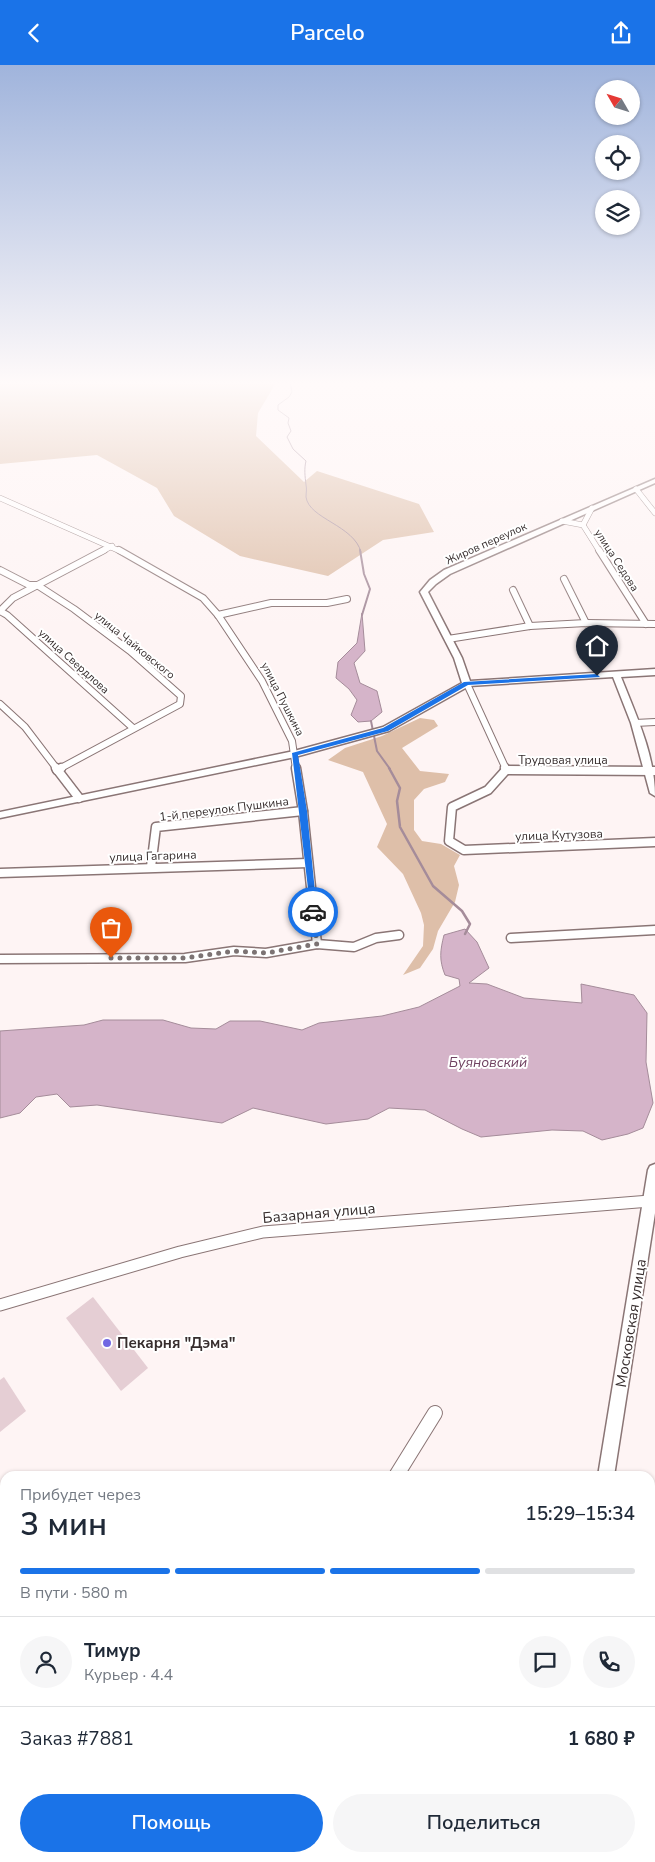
<!DOCTYPE html>
<html lang="ru">
<head>
<meta charset="utf-8">
<style>
  body { margin:0; font-family:"Nunito Sans",sans-serif; background:#f6f6f7; color:#1f2937; height:100vh; display:flex; flex-direction:column; font-size:19px; white-space:nowrap }
  * { box-sizing:border-box; margin:0 }
  p { font-size:16px; color:#747a83 }
  .icon { flex:none; width:28px; height:28px; fill:none; stroke:currentColor; stroke-width:2; stroke-linecap:round; stroke-linejoin:round }
  .map { position:relative; flex:1; overflow:hidden }
  .panel { position:absolute; left:0px; top:1406px; width:655px; height:391px; display:flex; flex-direction:column; background:#fff; border-radius:15px 15px 0 0; box-shadow:0 1px 4px #0004 }
  .panel>* { flex:none }
  .needle { width:32px; rotate:309deg }
  .fabs { position:absolute; left:595px; top:15px; display:grid; gap:10px }
  .fabs a { display:grid; place-items:center; width:45px; height:45px; border-radius:50%; background:#fff; box-shadow:0 1px 4px #0004; font-size:25px }
  .pin { position:absolute; display:grid; place-items:center; width:42px; height:42px; color:#fff; margin:-51px -21px; border-radius:50% 50% 50% 0; rotate:-45deg; box-shadow:0 0 5px #0007 }
  .pin .icon { rotate:45deg }
  .courier { position:absolute; display:grid; place-items:center; width:50px; height:50px; margin:-25px; border:4px solid #1a73e8; border-radius:50%; background:#fff; color:#222; box-shadow:0 1px 6px #0007 }
  .headline em { font-style:normal; font-weight:600 }
  .headline div { display:flex; flex-direction:column-reverse }
  .headline { display:flex; align-items:center; justify-content:space-between; height:85px; padding:0 20px }
  h1 { font-size:32px; font-weight:600; line-height:38px }
  .bar { display:grid; grid-template-columns:repeat(4,1fr); gap:8px 5px; align-content:center; height:60px; padding:0 20px }
  .bar i { height:6px; border-radius:4px; background:#e0e1e3 }
  .bar .active { background:#1a73e8 }
  .bar p { grid-column:span 4 }
  .line { display:flex; align-items:center; gap:12px; padding:0 20px; border-top:1px solid #e0e1e3 }
  .line div { flex:1 }
  .round { display:grid; place-items:center; flex:none; width:52px; height:52px; border-radius:26px; background:#f6f6f7 }
  .action { display:flex; gap:10px; margin-top:auto; padding:10px 20px }
  .action a { flex:1; height:58px; border-radius:30px; background:#1a73e8; color:#fff; font-size:20px; font-weight:600; line-height:58px; text-align:center }
  .action a+a { background:#f6f6f7; color:#1f2937 }
  header { display:flex; justify-content:space-between; align-items:center; height:65px; padding:0 20px; background:#1a73e8; color:#fff; font-size:22px; font-weight:600 }
  .map>svg:first-child { display:block }
  .forest { fill:#debfa9 }
  .water { fill:#d5b4c9; stroke:#a58c9a }
  .lines { fill:none; stroke-linecap:round; stroke-linejoin:round }
  .stream-far2 { stroke:#a58c9a; stroke-width:1 }
  .stream-far1 { stroke:#a58c9a; stroke-width:2 }
  .stream { stroke:#a58c9a; stroke-width:2.5 }
  .building { fill:#e5ced4 }
  .minor-far4-casing { stroke:#8a7575; stroke-width:6 }
  .minor-far3-casing { stroke:#8a7575; stroke-width:8 }
  .minor-far2-casing { stroke:#8a7575; stroke-width:11 }
  .minor-far1-casing { stroke:#8a7575; stroke-width:13 }
  .minor-casing { stroke:#8a7575; stroke-width:16 }
  .tertiary-casing { stroke:#8a7575; stroke-width:3 }
  .minor-far4 { stroke:#fff; stroke-width:5 }
  .minor-far3 { stroke:#fff; stroke-width:6 }
  .minor-far2 { stroke:#fff; stroke-width:8 }
  .minor-far1 { stroke:#fff; stroke-width:11 }
  .minor { stroke:#fff; stroke-width:14 }
  .tertiary { fill:#fff; fill-rule:evenodd }
  .route { fill:#1a73e8 }
  .done { stroke:#7c7373; stroke-width:5; stroke-dasharray:0 9 }
  .poi-dot { fill:#7268e3; stroke:#fff; stroke-width:2 }
  .labels { text-anchor:middle; stroke-width:4; stroke-linejoin:round; paint-order:stroke }
  .far-street-label { font-size:11px; fill:#362d2d; stroke:#fff }
  .street-label { font-size:12px; fill:#362d2d; stroke:#fff }
  .water-label { font-size:14px; font-style:italic; fill:#714362; stroke:#fff }
  .near-street-label { font-size:15px; fill:#362d2d; stroke:#fff }
  .near-poi-label { font-size:15px; font-weight:bold; fill:#362d2d; stroke:#fff; text-anchor:start }
</style>
</head>
<body>
<header><svg class="icon" aria-label="back" viewBox="0 0 24 24"><path d="M15 5l-7 7 7 7"/></svg>Parcelo<svg class="icon" aria-label="share" viewBox="0 0 24 24"><path d="M12 15V3M7 8l5-5 5 5M5 13v7h14v-7"/></svg></header>
<div class="map">
<svg width="655" height="1797" viewBox="0 0 655 1797">
  <rect width="100%" height="100%" fill="#fef4f4"/>
  <g class="forest">
    <polygon points="0,316 277,316 258,348 256,371 304,417 317,406 419,439 434,467 383,475 328,511 240,491 174,451 157,423 97,390 0,399"/>
    <polygon points="420,653 434,655 438,661 402,683 420,706 449,709 445,717 424,724 414,735 414,765 422,776 441,779 460,790 454,801 459,820 455,837 438,866 433,884 420,903 403,910 423,881 424,860 421,848 403,809 377,782 387,759 363,707 328,695 345,683 382,671"/>
  </g>
  <g class="water">
    <polygon points="362,548 365,586 354,598 360,618 377,626 382,647 371,656 358,657 351,650 357,635 349,624 336,613 338,597 357,578"/>
    <path d="M 465,864 L 477,877 L 489,903 L 469,918 L 487,919 L 524,933 L 582,938 L 581,919 L 634,930 L 647,948 L 646,997 L 653,1038 L 643,1063 L 628,1069 L 602,1075 L 583,1066 L 552,1065 L 481,1072 L 462,1064 L 425,1045 L 389,1043 L 368,1054 L 326,1059 L 253,1043 L 222,1058 L 97,1040 L 70,1042 L 57,1029 L 36,1032 L 20,1048 L 0,1053 L 0,966 L 84,960 L 103,955 L 163,955 L 191,963 L 216,964 L 230,956 L 260,956 L 302,965 L 319,958 L 382,951 L 419,942 L 460,921 L 459,914 L 445,910 C 439,895 440,886 444,870 Z"/>
  </g>
  <g class="lines">
    <path class="stream-far2" d="M 290,316 L 292,327 L 289,332 L 278,340 L 278,345 L 289,353 L 288,358 L 291,366 L 287,372 L 293,384 L 306,396 C 304,404 305,411 306,420 C 307,424 306,428 306,432 C 309,454 354,460 361,487"/>
    <g class="stream-far1">
      <polyline points="360,485 364,509 370,524 362,550"/>
      <polyline points="371,656 377,686 390,704"/>
    </g>
    <polyline class="stream" points="389,703 400,723 397,736 400,762 433,821 462,846 470,859 465,869"/>
  </g>
  <g class="building">
    <polygon points="93,1232 148,1303 121,1326 66,1253"/>
    <polygon points="4,1312 26,1346 0,1367 0,1315"/>
  </g>
  <g class="lines">
    <g class="minor-far4-casing">
      <g id="minor-far4">
        <polyline points="636,424 655,448"/>
        <polyline points="0,433 122,487"/>
        <polyline points="562,456 583,460 600,487"/>
        <polyline points="583,460 592,443"/>
        <polyline points="101,487 112,481"/>
      </g>
    </g>
    <g class="minor-far3-casing">
      <g id="minor-far3">
        <polyline points="119,485 203,533 218,550 262,616 292,676 296,704"/>
        <polyline points="599,485 646,559"/>
        <polyline points="0,505 29,520 37,520 74,544 130,586 181,631 180,639 59,704"/>
        <polyline points="564,514 586,558"/>
        <polyline points="513,525 530,561"/>
        <polyline points="0,546 7,550 133,663"/>
        <polyline points="0,546 13,533 104,485"/>
        <polyline points="218,550 271,538 327,538 347,534"/>
        <polyline points="448,574 530,561 586,558 655,559"/>
        <polyline points="467,619 506,704"/>
        <polyline points="0,639 25,662 57,704"/>
        <polyline points="635,658 655,657"/>
      </g>
    </g>
    <g class="minor-far2-casing">
      <g id="minor-far2">
        <polyline points="56,703 79,733"/>
        <polyline points="296,703 303,746 317,879"/>
        <polyline points="505,703 506,705"/>
        <polyline points="57,705 61,703"/>
        <polyline points="506,705 488,725 452,742 449,776 464,785 655,777"/>
        <polyline points="506,705 655,706"/>
        <polyline points="151,802 156,762 303,746"/>
        <polyline points="0,808 308,798"/>
        <polyline points="511,873 655,865"/>
        <polyline points="0,894 185,893 234,886 266,888 317,879 354,882 376,873 399,870"/>
      </g>
    </g>
    <g class="minor-far1-casing">
      <polyline id="minor-far1" points="0,1240 180,1187 263,1167 650,1136"/>
    </g>
    <g class="minor-casing">
      <g id="minor">
        <polyline points="396,1411 435,1348"/>
        <polyline points="0,1446 5,1448"/>
        <polyline points="178,1797 180,1792"/>
      </g>
    </g>
    <g class="tertiary-casing">
      <g id="tertiary">
        <path d="M 655,414 L 655,418 L 450,509 L 436,519 L 428,527 L 462,593 L 470,616 L 655,604 L 655,610 L 621,612 C 636,650 655,690 655,731 L 650,728 L 631,658 L 613,612 L 469,621 L 389,666 L 295,692 L 0,753 L 0,747 L 294,686 L 383,662 L 462,618 L 454,593 L 420,527 L 430,515 L 444,505 Z"/>
        <polygon points="655,1099 655,1148 614,1411 598,1411 648,1105 650,1101"/>
        <polygon points="536,1792 556,1792 555,1797 535,1797"/>
      </g>
    </g>
    <use href="#minor-far4" class="minor-far4"/>
    <use href="#minor-far3" class="minor-far3"/>
    <use href="#minor-far2" class="minor-far2"/>
    <use href="#minor-far1" class="minor-far1"/>
    <use href="#minor" class="minor"/>
    <use href="#tertiary" class="tertiary"/>
  </g>
  <linearGradient id="sky" x2="0" y2="1"><stop stop-color="#a0b4dc"/><stop offset="0.56" stop-color="#fffafa"/><stop offset="1" stop-color="#fffafa" stop-opacity="0"/></linearGradient>
  <rect width="655" height="568" fill="url(#sky)"/>
  <polygon class="route" points="597,609 600,612 468,620 388,666 298,690 307,746 317,847 313,849 311,849 292,688 383,663 464,617"/>
  <g class="lines">
    <polyline class="done" points="111,893 185,893 234,886 266,888 317,879 313,847"/>
  </g>
  <circle class="poi-dot" cx="107" cy="1278" r="5"/>
  <g class="labels">
    <g class="far-street-label">
      <text transform="translate(486 478) rotate(-24)" y="4">Жиров переулок</text>
      <text transform="translate(617 495) rotate(57)" y="4">улица Седова</text>
      <text transform="translate(135 580) rotate(39)" y="4">улица Чайковского</text>
      <text transform="translate(74 596) rotate(42)" y="4">улица Свердлова</text>
      <text transform="translate(283 634) rotate(63)" y="4">улица Пушкина</text>
    </g>
    <g class="street-label">
      <text x="563" y="699">Трудовая улица</text>
      <text transform="translate(224 744) rotate(-7)" y="4">1-й переулок Пушкина</text>
      <text transform="translate(559 770) rotate(-2)" y="4">улица Кутузова</text>
      <text transform="translate(153 791) rotate(-2)" y="4">улица Гагарина</text>
    </g>
    <g class="water-label">
      <text x="488" y="1002">Буяновский</text>
    </g>
    <g class="near-street-label">
      <text transform="translate(319 1148) rotate(-5)" y="5">Базарная улица</text>
      <text transform="translate(631 1258) rotate(-81)" y="5">Московская улица</text>
    </g>
    <g class="near-poi-label">
      <text x="117" y="1283">Пекарня "Дэма"</text>
    </g>
  </g>
</svg>
<div class="fabs">
<a><svg class="needle" viewBox="-14 -14 28 28"><path d="M0-13l5 13h-10z" fill="#e53935"/><path d="M0 13l5-13h-10z" fill="#747a83"/></svg></a>
<a><svg class="icon" aria-label="locate" viewBox="0 0 24 24"><circle cx="12" cy="12" r="6"/><path d="M12 2v4M12 18v4M2 12h4M18 12h4"/></svg></a>
<a><svg class="icon" aria-label="layers" viewBox="0 0 24 24"><path d="M12 4l9 5-9 5-9-5zM3 14l9 5 9-5"/></svg></a>
</div>
<div class="pin" style="left:111px;top:893px;background:#ea580c"><svg class="icon" aria-label="bag" viewBox="0 0 24 24"><path d="M5 8h14l-1 12H6zM9 8a3 3 0 0 1 6 0"/></svg></div>
<div class="pin" style="left:597px;top:611px;background:#1f2937"><svg class="icon" aria-label="home" viewBox="0 0 24 24"><path d="M3 11l9-7 9 7M6 9v11h12V9"/></svg></div>
<div class="courier" style="left:313px;top:847px"><svg class="icon" aria-label="car" viewBox="0 0 24 24"><path d="M5 17H2v-5l4-1 3-4h7l3 4 3 1v5h-3M9 17h6M6 11h13"/><circle cx="7" cy="17" r="2"/><circle cx="17" cy="17" r="2"/></svg></div>
<section class="panel">
<div class="headline"><div><h1>3 мин</h1><p>Прибудет через</p></div><em>15:29–15:34</em></div>
<div class="bar"><i class="active"></i><i class="active"></i><i class="active"></i><i></i><p>В пути · 580 m</p></div>
<div class="line" style="height:90px"><a class="round"><svg class="icon" aria-label="person" viewBox="0 0 24 24"><circle cx="12" cy="8" r="4"/><path d="M4 21q1-7 8-7t8 7"/></svg></a><div><b>Тимур</b><p>Курьер · 4.4</p></div><a class="round"><svg class="icon" aria-label="chat" viewBox="0 0 24 24"><path d="M4 5h16v11H9l-5 4z"/></svg></a><a class="round"><svg class="icon" aria-label="phone" viewBox="0 0 24 24"><path d="M5 4h4l2 5-3 2q2 4 5 5l2-3 5 2v4C11 20 4 13 5 4z"/></svg></a></div>
<div class="line" style="height:65px"><div>Заказ #7881</div><b>1 680 ₽</b></div>
<div class="action"><a>Помощь</a><a>Поделиться</a></div>
</section>
</div>
</body>
</html>
